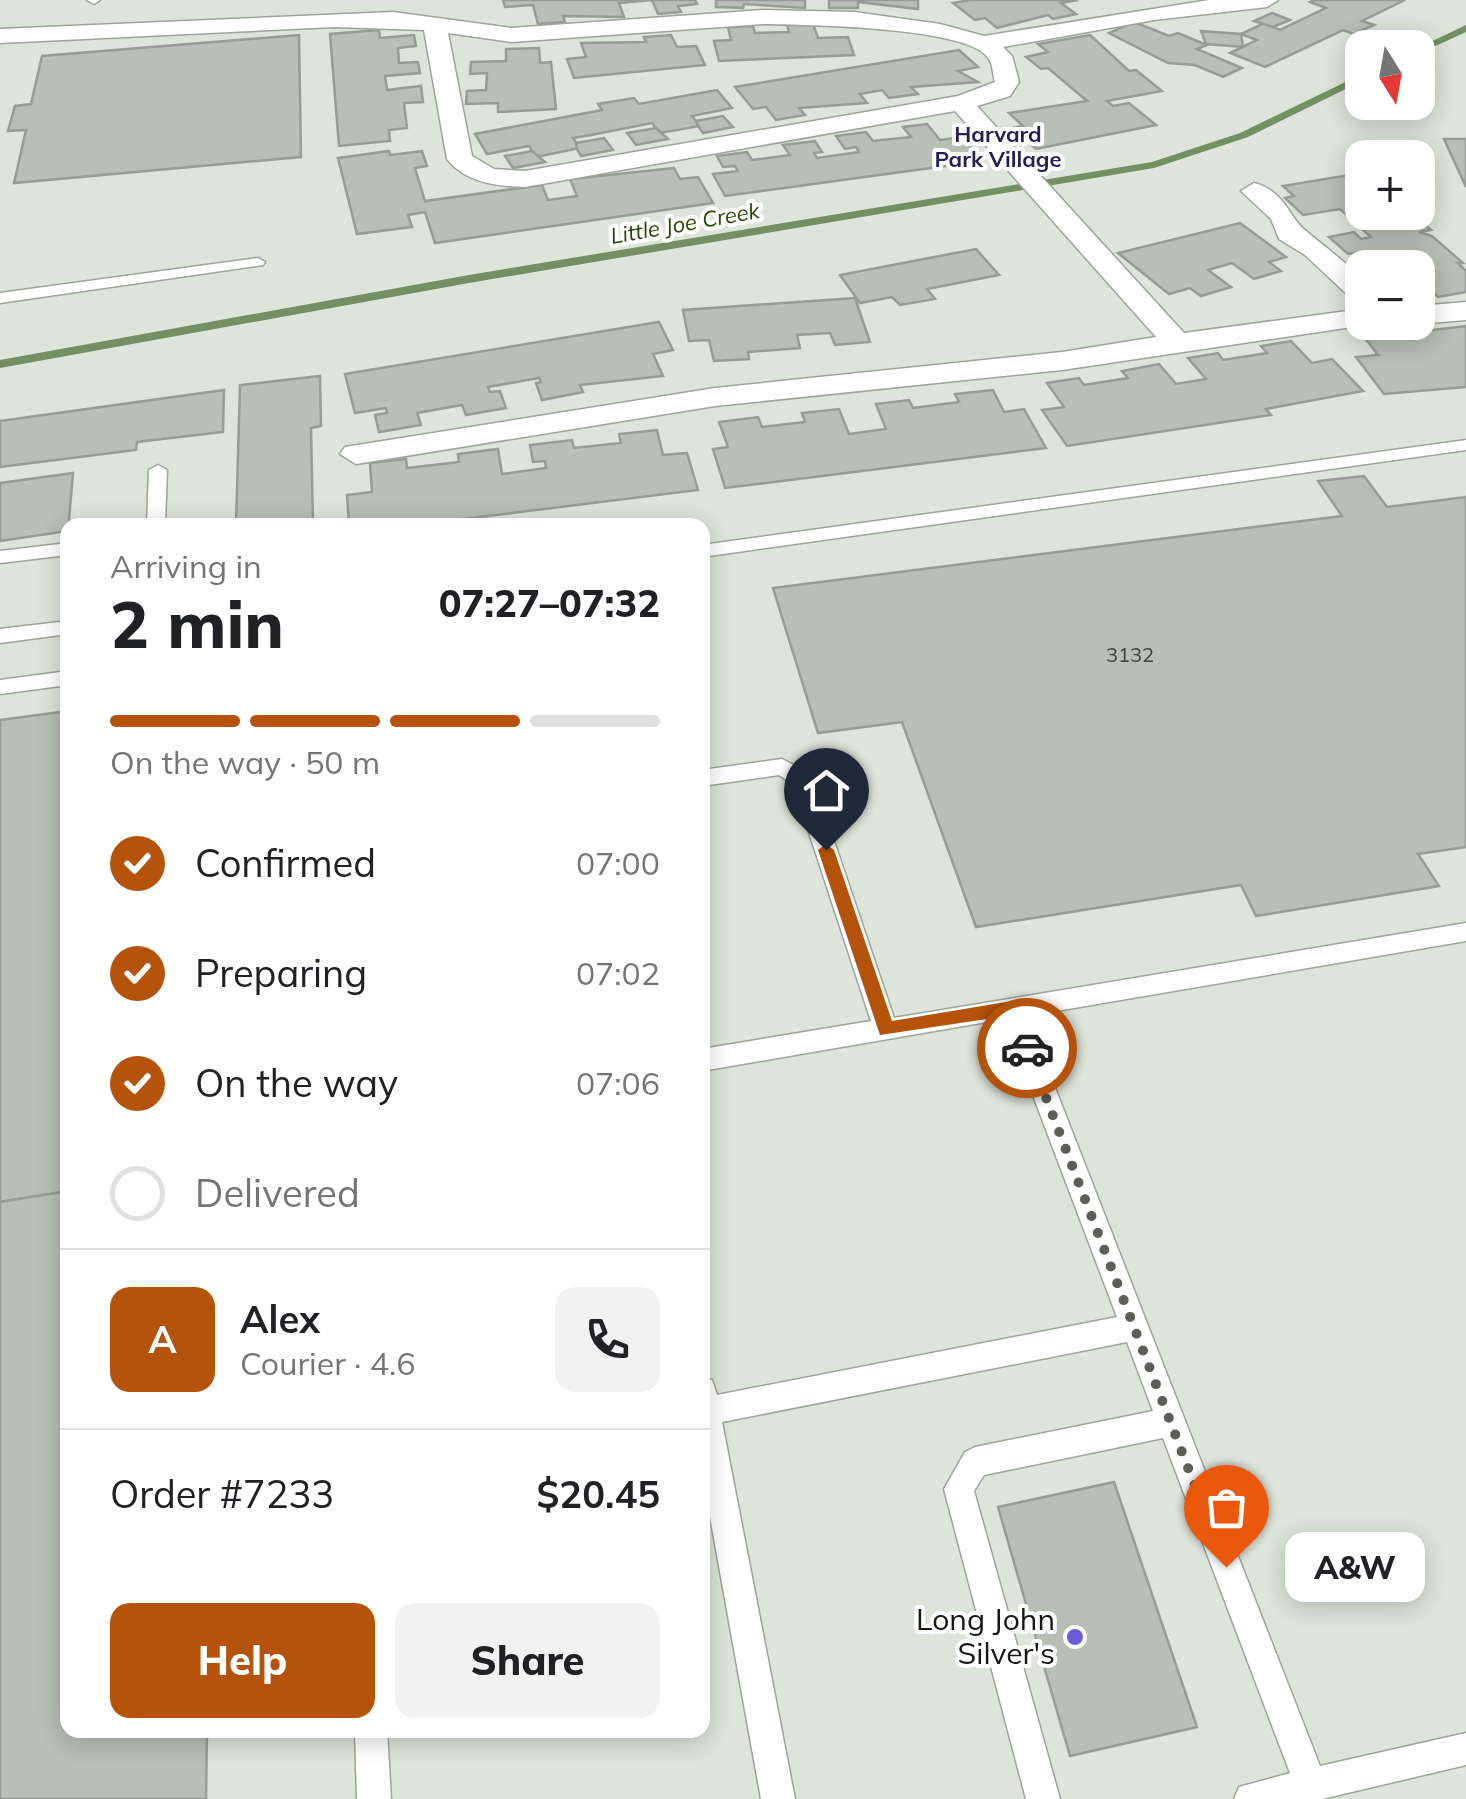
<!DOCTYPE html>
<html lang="en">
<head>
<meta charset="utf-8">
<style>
  body { margin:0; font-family:Mulish,sans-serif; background:#f2f2f2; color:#202124; height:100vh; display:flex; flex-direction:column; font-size:38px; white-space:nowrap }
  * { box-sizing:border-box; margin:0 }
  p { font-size:32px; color:#757577 }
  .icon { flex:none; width:55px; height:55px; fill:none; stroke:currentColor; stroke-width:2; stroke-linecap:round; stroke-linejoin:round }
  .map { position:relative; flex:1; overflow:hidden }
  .side { position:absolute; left:60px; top:518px; width:650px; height:1220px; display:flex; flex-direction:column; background:#fff; border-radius:20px; box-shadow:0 5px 25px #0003 }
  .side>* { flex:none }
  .needle { width:65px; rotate:169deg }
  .fabs { position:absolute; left:1345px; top:30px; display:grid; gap:20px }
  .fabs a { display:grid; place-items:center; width:90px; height:90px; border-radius:20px; background:#fff; box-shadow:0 5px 25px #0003; font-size:50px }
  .pin { position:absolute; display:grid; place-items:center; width:85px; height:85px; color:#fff; margin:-102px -42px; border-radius:50% 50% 50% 0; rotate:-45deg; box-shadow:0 0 10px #0007 }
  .pin .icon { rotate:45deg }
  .courier { position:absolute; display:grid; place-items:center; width:100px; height:100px; margin:-50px; border:8px solid #b45309; border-radius:50%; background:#fff; color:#222; box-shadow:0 2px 12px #0007 }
  .bubble { position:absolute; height:70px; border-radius:20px; background:#fff; box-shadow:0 5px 25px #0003; font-size:32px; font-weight:800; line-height:70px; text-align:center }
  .head em { font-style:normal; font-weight:800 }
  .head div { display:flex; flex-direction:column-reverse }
  .head { display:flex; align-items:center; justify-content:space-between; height:170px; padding:0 50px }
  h1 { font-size:65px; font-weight:800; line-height:75px }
  .bar { display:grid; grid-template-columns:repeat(4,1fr); gap:15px 10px; align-content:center; height:120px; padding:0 50px }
  .bar i { height:12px; border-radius:8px; background:#e0e0e0 }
  .bar .current { background:#b45309 }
  .bar p { grid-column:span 4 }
  .line { display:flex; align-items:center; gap:25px; padding:0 50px; border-top:2px solid #e0e0e0 }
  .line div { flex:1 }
  .round { display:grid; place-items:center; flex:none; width:105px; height:105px; border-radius:20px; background:#f2f2f2 }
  ol { padding:0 50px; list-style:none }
  li { display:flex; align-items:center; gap:30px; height:110px }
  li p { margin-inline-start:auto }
  li .icon { padding:10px; border-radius:50%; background:#b45309; color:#fff; stroke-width:4 }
  li:last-child { color:#757577 }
  li i { width:55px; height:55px; border:5px solid #e0e0e0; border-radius:50% }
  .action { display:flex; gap:20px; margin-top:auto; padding:20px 50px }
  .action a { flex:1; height:115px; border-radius:20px; background:#b45309; color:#fff; font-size:40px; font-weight:800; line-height:115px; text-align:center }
  .action a+a { background:#f2f2f2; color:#202124 }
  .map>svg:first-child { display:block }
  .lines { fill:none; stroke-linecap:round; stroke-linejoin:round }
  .stream { fill:#738f63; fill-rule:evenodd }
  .building { fill:#b8bfb4; stroke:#969d93; stroke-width:2.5 }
  .lane-casing { stroke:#9da49a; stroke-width:3 }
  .street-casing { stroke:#9da49a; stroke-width:3 }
  .lane { fill:#fff; fill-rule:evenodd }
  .street { fill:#fff; fill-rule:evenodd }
  .route { fill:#b45309 }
  .done { stroke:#5b5f58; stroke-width:10; stroke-dasharray:0 18 }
  .poi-dot { fill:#6b5dd7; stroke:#fff; stroke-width:4 }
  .labels { text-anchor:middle; stroke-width:8; stroke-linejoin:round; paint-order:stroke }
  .number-label { font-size:20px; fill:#3e413b }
  .far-neighbourhood-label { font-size:22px; font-weight:bold; fill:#261e58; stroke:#fff }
  .far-water-label { font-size:22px; font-style:italic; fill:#244702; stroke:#fff }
  .near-poi-label { font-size:30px; fill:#151713; stroke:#fff; text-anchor:end }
</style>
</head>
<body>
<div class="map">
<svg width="1466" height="1799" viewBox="0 0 1466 1799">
  <rect width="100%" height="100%" fill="#dde4d9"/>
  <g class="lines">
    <g class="stream">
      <polygon points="1466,25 1466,32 1418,54 1418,48"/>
      <polygon points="1362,74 1362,81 1248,137 1154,168 469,283 0,368 0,360 469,275 1152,162 1240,133"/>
    </g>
  </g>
  <g class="building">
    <polygon points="503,0 695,0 697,4 678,6 681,12 658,14 652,0 619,3 624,17 563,16 565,22 538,24 533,5 505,7"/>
    <polygon points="716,0 805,0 805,8 744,4 743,8 716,7"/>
    <polygon points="829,0 918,0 918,9 858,2 858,8 829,8"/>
    <polygon points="970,0 1078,0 1061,3 1076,14 1053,19 1048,15 997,28 985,18 975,20 953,3"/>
    <polygon points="1405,0 1362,21 1374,25 1354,34 1343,30 1265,67 1230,53 1257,40 1241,34 1264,23 1280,30 1326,8 1310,2 1315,0"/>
    <polygon points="1272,13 1290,20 1273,27 1254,21"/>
    <polygon points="1134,22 1169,36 1178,33 1202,43 1207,45 1197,49 1242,68 1223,77 1195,65 1168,63 1109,33"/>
    <polygon points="813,24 818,38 848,37 854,55 719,61 714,41 731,40 728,27 753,26 755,33 789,32 787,25"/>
    <polygon points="379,30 380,38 414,35 416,46 398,48 399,63 418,62 420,73 385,76 387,90 421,86 423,102 404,103 407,128 389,130 390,141 339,146 330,34"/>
    <polygon points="1201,31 1241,34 1243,47 1206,44"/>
    <polygon points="299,35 301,157 14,183 26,130 8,131 15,106 31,104 42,56"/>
    <polygon points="671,35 677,47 696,46 705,65 574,78 567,59 586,57 581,43 646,42 644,37"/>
    <polygon points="1090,35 1129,71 1136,70 1162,91 1107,101 1113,106 1129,103 1156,125 1036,149 1012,128 1023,126 1009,113 1087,101 1048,68 1041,69 1026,57 1048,52 1038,44"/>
    <polygon points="539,48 540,63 551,62 556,109 498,112 498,103 466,104 467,91 486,90 487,73 470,74 471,62 506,61 506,49"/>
    <polygon points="959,50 978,67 958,71 978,82 911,87 918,94 889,98 882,90 860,94 867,103 799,108 805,115 776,120 766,107 753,109 735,87"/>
    <polygon points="717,90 732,108 692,116 700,126 660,133 652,123 591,135 573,138 580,148 536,157 529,146 487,154 475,134 602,110 598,104 634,98 639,104"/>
    <polygon points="723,116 733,127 703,133 698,126 696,121"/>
    <polygon points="927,124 940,140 963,137 982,161 725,196 713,174 738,171 735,166 723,167 717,156 747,152 752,160 790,155 783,145 815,141 822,152 814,153 817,158 859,152 856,147 845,149 836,136 866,132 873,141 911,137 903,127"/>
    <polygon points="656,128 668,139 636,145 627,133"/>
    <polygon points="604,138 613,150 581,156 577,149 576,143"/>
    <polygon points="1444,139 1466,139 1466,187"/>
    <polygon points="389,151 390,155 422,151 427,166 415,168 425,201 542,185 548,200 577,196 570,179 674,168 680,179 698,177 713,203 435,243 425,212 408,215 412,227 357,234 338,158"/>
    <polygon points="532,151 545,162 513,168 505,156"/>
    <polygon points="1349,175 1362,187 1362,212 1416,217 1431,230 1419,232 1432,236 1463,263 1458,263 1466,271 1466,292 1438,297 1423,283 1418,284 1418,268 1385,268 1367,251 1348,254 1329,237 1354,232 1361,239 1371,237 1340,209 1303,215 1285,198 1294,196 1283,186"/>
    <polygon points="1240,223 1286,257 1269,262 1281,271 1254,279 1232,263 1208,270 1231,287 1201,296 1190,288 1169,294 1118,253"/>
    <polygon points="976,249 999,275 927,289 935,299 900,305 892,297 860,303 840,275"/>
    <polygon points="855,298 870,342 835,345 830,333 797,335 800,348 748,352 749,359 714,361 709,340 689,341 683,310"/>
    <polygon points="659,322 673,350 653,354 663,376 580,385 583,392 542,400 536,383 541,382 539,378 488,387 490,392 500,391 506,408 466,415 462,405 417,413 421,425 379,432 375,415 387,413 386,408 355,413 345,374"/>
    <polygon points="1466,326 1466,387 1384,394 1356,357 1378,355 1365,338"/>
    <polygon points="1291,341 1312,363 1332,359 1363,391 1266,409 1271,415 1067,446 1042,410 1064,407 1047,383 1079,378 1084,385 1128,378 1122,371 1159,364 1176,384 1206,379 1188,358 1218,353 1223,360 1267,353 1261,346"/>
    <polygon points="320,376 321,426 311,428 313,525 236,525 240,385"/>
    <polygon points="224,390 223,432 137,442 136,450 0,467 0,421"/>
    <polygon points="993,390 1004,412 1024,409 1046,448 725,488 713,449 728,447 719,422 758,417 762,427 805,422 802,413 839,409 849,434 886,429 876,404 909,400 913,408 959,402 955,394"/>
    <polygon points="657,430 663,455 687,453 698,490 415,525 349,525 347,495 372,492 370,463 406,459 407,468 459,462 458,454 498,449 502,474 546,468 545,461 533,462 530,445 572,440 574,448 621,443 619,434"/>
    <polygon points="73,473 68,531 0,541 0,483"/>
    <polygon points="1364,476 1387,507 1466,497 1466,847 1418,854 1439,886 1256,916 1241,885 976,927 902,722 818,733 773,588 1342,516 1318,481"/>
    <polygon points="68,711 68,1191 0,1202 0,720"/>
    <polygon points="68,1191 68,1730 207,1730 206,1799 0,1799 0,1202"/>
    <polygon points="1114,1482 1197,1727 1070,1756 998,1507"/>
  </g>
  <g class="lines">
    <g class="lane-casing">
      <g id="lane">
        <polygon points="87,0 100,0 94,4"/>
        <polygon points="258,258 265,262 263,265 0,303 0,293"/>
        <polygon points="1466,440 1466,450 702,557 702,545"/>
        <polygon points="158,465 167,470 165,525 147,525 149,470"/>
        <polygon points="68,543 68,555 0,563 0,551"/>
        <polygon points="68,621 68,634 0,643 0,629"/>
        <polygon points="68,671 68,685 0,694 0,680"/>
        <polygon points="782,759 809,773 813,779 894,1018 1466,923 1466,941 1027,1016 1320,1766 1466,1733 1466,1765 1322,1799 1234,1799 1239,1787 1290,1773 1163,1438 984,1475 974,1491 1060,1799 1026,1799 944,1489 965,1452 975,1447 1153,1411 1127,1342 722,1422 795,1799 761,1799 702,1472 702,1376 712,1380 717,1395 1117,1317 1004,1019 702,1071 702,1049 871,1021 793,784 779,775 702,786 702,770"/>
        <polygon points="355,1730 387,1730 391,1799 357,1799"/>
      </g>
    </g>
    <g class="street-casing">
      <g id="street">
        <path d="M 1209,0 L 1278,0 L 1267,7 L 1154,20 L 1003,47 L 1012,56 L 1019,82 L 1010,96 L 977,106 L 1184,333 L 1362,309 L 1362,322 L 1372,324 L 1062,370 L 715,406 L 356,464 L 340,454 L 345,447 L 715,388 L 1062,352 L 1156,337 L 955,111 L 525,187 C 496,186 466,183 447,159 L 424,30 L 334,27 L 0,43 L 0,29 L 393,12 L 511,28 L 763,10 L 854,12 L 940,24 L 984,36 ZM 763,24 C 802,25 970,26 989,59 C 993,65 993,76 995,82 L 958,96 L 525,171 L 494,169 L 472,156 L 448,33 L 511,42 Z"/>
        <path d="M 1254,183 C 1285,191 1289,218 1306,231 C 1325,247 1344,261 1362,278 L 1362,302 L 1352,299 L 1305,255 L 1279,239 L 1271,219 L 1241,191 Z"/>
        <polygon points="1466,302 1466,320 1418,324 1413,322 1418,322 1418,306"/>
      </g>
    </g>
    <use href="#lane" class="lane"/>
    <use href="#street" class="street"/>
  </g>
  <polygon class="route" points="826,844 834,850 892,1021 1012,1001 1018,1003 1036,1048 1033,1053 1021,1053 1007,1016 880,1035 818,850"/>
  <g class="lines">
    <polyline class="done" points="1027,1048 1226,1567"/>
  </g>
  <circle class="poi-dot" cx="1075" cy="1637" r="10"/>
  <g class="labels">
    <g class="number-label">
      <text x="1130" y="662">3132</text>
    </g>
    <g class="far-neighbourhood-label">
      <text x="998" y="142">Harvard<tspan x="998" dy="25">Park Village</tspan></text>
    </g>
    <g class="far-water-label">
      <text transform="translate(685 223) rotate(-10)" y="8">Little Joe Creek</text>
    </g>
    <g class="near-poi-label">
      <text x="1055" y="1630">Long John<tspan x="1055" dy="34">Silver's</tspan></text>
    </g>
  </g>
</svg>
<div class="fabs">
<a><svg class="needle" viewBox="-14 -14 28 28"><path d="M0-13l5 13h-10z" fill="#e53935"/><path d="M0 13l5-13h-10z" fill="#757577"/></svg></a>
<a>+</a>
<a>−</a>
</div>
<div class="pin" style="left:1226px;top:1567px;background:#ea580c"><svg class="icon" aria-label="bag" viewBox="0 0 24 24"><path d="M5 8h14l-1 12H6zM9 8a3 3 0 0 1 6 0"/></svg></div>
<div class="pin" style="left:826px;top:850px;background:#1f2937"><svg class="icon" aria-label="home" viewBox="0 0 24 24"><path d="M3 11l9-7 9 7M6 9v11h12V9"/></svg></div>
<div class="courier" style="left:1027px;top:1048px"><svg class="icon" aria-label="car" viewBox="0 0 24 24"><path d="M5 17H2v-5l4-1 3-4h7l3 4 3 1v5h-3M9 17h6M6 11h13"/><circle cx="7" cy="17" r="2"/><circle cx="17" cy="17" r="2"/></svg></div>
<div class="bubble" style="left:1285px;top:1532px;width:140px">A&amp;W</div>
<section class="side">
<div class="head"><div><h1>2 min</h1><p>Arriving in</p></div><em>07:27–07:32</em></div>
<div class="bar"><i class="current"></i><i class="current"></i><i class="current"></i><i></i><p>On the way · 50 m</p></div>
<ol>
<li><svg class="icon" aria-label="check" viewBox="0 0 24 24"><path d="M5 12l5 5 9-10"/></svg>Confirmed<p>07:00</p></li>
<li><svg class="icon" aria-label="check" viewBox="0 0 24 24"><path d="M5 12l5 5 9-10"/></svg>Preparing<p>07:02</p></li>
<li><svg class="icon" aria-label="check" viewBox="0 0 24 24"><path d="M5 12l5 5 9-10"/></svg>On the way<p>07:06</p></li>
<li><i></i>Delivered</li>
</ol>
<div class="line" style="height:180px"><b class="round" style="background:#b45309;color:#fff">A</b><div><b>Alex</b><p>Courier · 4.6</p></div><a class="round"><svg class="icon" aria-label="phone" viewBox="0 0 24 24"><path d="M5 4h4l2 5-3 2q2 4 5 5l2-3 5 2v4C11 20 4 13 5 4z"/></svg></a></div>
<div class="line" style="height:130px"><div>Order #7233</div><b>$20.45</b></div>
<div class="action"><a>Help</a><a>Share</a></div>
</section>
</div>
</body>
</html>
